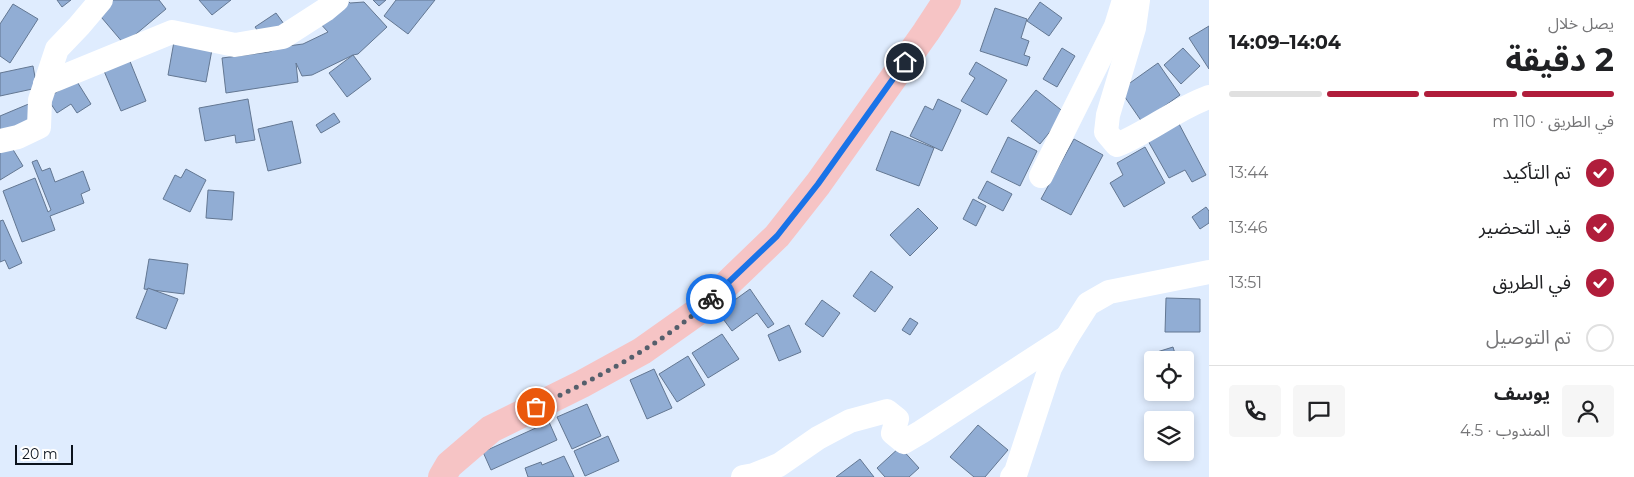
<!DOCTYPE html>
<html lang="ar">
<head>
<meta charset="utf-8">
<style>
  body { margin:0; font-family:Montserrat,"Noto Sans Arabic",sans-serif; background:#f6f6f6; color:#202124; direction:rtl; height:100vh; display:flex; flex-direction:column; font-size:19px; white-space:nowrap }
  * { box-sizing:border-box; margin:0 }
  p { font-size:16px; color:#757577 }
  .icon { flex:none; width:28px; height:28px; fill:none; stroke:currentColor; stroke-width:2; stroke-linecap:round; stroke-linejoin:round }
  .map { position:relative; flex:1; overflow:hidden; direction:ltr }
  .drawer { display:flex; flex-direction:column; background:#fff; width:425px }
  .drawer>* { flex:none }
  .buttons { position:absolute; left:1144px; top:351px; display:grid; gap:10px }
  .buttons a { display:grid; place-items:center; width:50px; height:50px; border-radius:5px; background:#fff; box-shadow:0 2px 8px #0003; font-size:25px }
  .scale { position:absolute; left:15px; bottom:12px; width:58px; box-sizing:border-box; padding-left:5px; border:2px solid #0b131d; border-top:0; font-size:14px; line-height:18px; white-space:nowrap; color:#0b131d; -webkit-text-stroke:4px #fff; paint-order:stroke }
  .pin { position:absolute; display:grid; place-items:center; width:42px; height:42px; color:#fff; margin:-21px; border:2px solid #fff; border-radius:50%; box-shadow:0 1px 5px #0007 }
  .courier { position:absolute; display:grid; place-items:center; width:50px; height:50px; margin:-25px; border:4px solid #1a73e8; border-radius:50%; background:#fff; color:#222; box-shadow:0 1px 6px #0007 }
  .overview em { font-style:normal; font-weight:700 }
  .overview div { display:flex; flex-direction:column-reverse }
  .overview { display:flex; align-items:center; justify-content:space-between; height:85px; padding:0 20px }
  h1 { font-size:32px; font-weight:700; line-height:38px }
  .bar { display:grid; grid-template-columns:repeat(4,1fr); gap:8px 5px; align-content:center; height:60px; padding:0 20px }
  .bar i { height:6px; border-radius:4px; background:#e0e0e0 }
  .bar .selected { background:#b01d3b }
  .bar p { grid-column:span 4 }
  .line { display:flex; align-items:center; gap:12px; padding:0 20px; border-top:1px solid #e0e0e0 }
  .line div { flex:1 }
  .round { display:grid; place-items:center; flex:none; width:52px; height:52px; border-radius:5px; background:#f6f6f6 }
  ol { padding:0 20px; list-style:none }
  li { display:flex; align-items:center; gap:15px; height:55px }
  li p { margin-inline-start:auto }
  li .icon { padding:5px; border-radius:50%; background:#b01d3b; color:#fff; stroke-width:4 }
  li:last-child { color:#757577 }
  li i { width:28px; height:28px; border:2px solid #e0e0e0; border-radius:50% }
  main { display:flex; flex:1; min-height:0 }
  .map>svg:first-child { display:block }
  .building { fill:#91add4; stroke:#637792 }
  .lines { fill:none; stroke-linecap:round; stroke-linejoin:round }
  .minor { stroke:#fff; stroke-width:24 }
  .major { stroke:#f6c4c5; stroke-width:28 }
  .done { stroke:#555f6c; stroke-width:5; stroke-dasharray:0 9 }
  .route { stroke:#1a73e8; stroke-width:6 }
</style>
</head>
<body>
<main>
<section class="drawer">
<div class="overview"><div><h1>2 دقيقة</h1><p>يصل خلال</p></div><em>14:04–14:09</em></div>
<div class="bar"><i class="selected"></i><i class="selected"></i><i class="selected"></i><i></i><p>في الطريق · 110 m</p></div>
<ol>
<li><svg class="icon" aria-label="check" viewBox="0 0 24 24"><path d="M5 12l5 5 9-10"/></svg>تم التأكيد<p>13:44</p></li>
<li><svg class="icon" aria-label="check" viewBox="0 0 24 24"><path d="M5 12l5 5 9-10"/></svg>قيد التحضير<p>13:46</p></li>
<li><svg class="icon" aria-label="check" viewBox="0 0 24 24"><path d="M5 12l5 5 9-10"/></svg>في الطريق<p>13:51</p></li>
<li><i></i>تم التوصيل</li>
</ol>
<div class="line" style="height:90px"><a class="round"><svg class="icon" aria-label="person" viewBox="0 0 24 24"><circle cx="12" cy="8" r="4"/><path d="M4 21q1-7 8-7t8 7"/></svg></a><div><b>يوسف</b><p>المندوب · 4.5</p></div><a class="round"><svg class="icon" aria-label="chat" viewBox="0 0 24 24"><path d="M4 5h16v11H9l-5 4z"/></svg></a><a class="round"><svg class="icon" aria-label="phone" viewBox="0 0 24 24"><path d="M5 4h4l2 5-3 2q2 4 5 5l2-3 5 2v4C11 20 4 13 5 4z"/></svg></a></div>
</section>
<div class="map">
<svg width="1209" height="477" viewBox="0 0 1209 477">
  <rect width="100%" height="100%" fill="#dfecfe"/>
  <g class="building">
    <polygon points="57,0 71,0 62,7"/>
    <polygon points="109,0 159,0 166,9 124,44 96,11"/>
    <polygon points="199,0 231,0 212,15"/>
    <polygon points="347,0 350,3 364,2 387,27 358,54 353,55 312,75 302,76 296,63 298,82 226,93 222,58 269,52 280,47 303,44 328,32 318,21"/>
    <polygon points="373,0 386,0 379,6"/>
    <polygon points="396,0 435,0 408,34 384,16"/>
    <polygon points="1040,2 1062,18 1049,36 1027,21"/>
    <polygon points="13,4 38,19 10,63 0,56 0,24"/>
    <polygon points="995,8 1027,19 1021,38 1029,41 1024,55 1030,57 1027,66 980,51"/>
    <polygon points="276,13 284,24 263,38 255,27"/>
    <polygon points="1209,26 1209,69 1189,38"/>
    <polygon points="175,36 213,44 206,82 168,75"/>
    <polygon points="1062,48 1075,56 1057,87 1043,79"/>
    <polygon points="1183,48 1200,66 1181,84 1164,65"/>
    <polygon points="127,54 146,101 121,111 104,71"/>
    <polygon points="353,55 371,79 347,97 329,73"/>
    <polygon points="976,62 1007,80 987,115 961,101 975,78 969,74"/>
    <polygon points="1158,63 1180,95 1142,122 1120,90"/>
    <polygon points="33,66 37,88 0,96 0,73"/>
    <polygon points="76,80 91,104 77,113 71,104 57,113 47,98"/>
    <polygon points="1036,90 1065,113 1040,144 1011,121"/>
    <polygon points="248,99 255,140 236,143 235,135 205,141 199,108"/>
    <polygon points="938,99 961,110 942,151 910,136 925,106 933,110"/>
    <polygon points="31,103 38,120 0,136 0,116"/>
    <polygon points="334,113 340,122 321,133 316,125"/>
    <polygon points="292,121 301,163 268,171 258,129"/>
    <polygon points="1178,122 1206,175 1192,182 1185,170 1169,178 1147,139"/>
    <polygon points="891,131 934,148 919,186 876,170"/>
    <polygon points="1008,137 1037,151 1020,186 991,172"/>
    <polygon points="1074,139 1103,155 1071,215 1041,199"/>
    <polygon points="9,143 23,166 0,180 0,149"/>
    <polygon points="1145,147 1165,183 1124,207 1110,183 1123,175 1117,163"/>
    <polygon points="37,160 42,171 50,168 55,182 83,171 90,190 81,194 84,203 50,216 55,230 22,242 3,191 35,178 48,212 51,210 32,162"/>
    <polygon points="186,169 206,180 190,212 163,199 175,175 181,178"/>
    <polygon points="987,181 1012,194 1003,211 978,198"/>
    <polygon points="208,190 234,192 232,220 206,218"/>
    <polygon points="973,199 986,206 976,226 963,219"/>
    <polygon points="1206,207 1209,211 1209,223 1200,229 1192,217"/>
    <polygon points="918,208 938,228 910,256 890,235"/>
    <polygon points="3,220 22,263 9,269 5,260 0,262 0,221"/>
    <polygon points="149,259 188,264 184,294 144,289"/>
    <polygon points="871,271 893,287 875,312 853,296"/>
    <polygon points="148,288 178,299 166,329 136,318"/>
    <polygon points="750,289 774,324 768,328 757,313 732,331 718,312"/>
    <polygon points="1166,298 1200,299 1200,332 1165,332"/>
    <polygon points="822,300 840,313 823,337 805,324"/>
    <polygon points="910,318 918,323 910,335 902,330"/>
    <polygon points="789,325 801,352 779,361 768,335"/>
    <polygon points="722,334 739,359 708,378 692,353"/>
    <polygon points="1173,347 1177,360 1160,360 1157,352"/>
    <polygon points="688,356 705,385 677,402 659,374"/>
    <polygon points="654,369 672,408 647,419 630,380"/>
    <polygon points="587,404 601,436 572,449 557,417"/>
    <polygon points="549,422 557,440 491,470 483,452"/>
    <polygon points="978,425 1008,450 985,477 974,477 950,457"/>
    <polygon points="608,436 619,461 585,476 574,451"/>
    <polygon points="900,447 919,468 909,477 885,477 877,468"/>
    <polygon points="564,456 574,477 528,477 525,468 541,462 542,465"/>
    <polygon points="860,459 874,477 836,477"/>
  </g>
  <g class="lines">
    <g class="minor">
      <path d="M 1138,0 L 1134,28 L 1108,115 L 1106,132 L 1117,145 C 1149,132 1176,109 1209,97"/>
      <polyline points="45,84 172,32 235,45 283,37 325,10 337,0"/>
      <polyline points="0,141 18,137 39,127 40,100 57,49 79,26 101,0"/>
      <polyline points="1041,176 1116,26 1124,0"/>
      <polyline points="743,477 754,475 779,465 818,438 850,421 887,411 897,419 893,433 904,442 921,432 1067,337"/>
      <polyline points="1012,477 1016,472 1050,368 1067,337 1088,304 1109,292 1209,272"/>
    </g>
    <polyline class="major" points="442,477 449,465 491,429 582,384 642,351 700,310 777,236 818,184 926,32 947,0"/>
  </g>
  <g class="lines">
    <path class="done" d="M 536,407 C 596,378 663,345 711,299"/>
    <polyline class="route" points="711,299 777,236 818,184 905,62"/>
  </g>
</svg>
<div class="buttons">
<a><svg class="icon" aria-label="locate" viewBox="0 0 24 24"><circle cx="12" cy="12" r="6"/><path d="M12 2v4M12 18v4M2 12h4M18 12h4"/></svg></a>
<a><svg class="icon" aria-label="layers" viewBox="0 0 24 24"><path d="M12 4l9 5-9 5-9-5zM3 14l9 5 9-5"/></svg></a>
</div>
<div class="scale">20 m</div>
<div class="pin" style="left:536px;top:407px;background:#ea580c"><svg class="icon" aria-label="bag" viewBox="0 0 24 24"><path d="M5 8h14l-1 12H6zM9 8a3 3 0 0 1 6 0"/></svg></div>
<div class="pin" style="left:905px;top:62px;background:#1f2937"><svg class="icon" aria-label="home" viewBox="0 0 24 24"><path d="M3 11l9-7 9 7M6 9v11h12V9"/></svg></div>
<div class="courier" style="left:711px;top:299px"><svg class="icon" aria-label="bike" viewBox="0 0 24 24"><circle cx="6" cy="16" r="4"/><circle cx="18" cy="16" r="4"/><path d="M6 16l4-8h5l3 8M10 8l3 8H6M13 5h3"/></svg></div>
</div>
</main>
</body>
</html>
